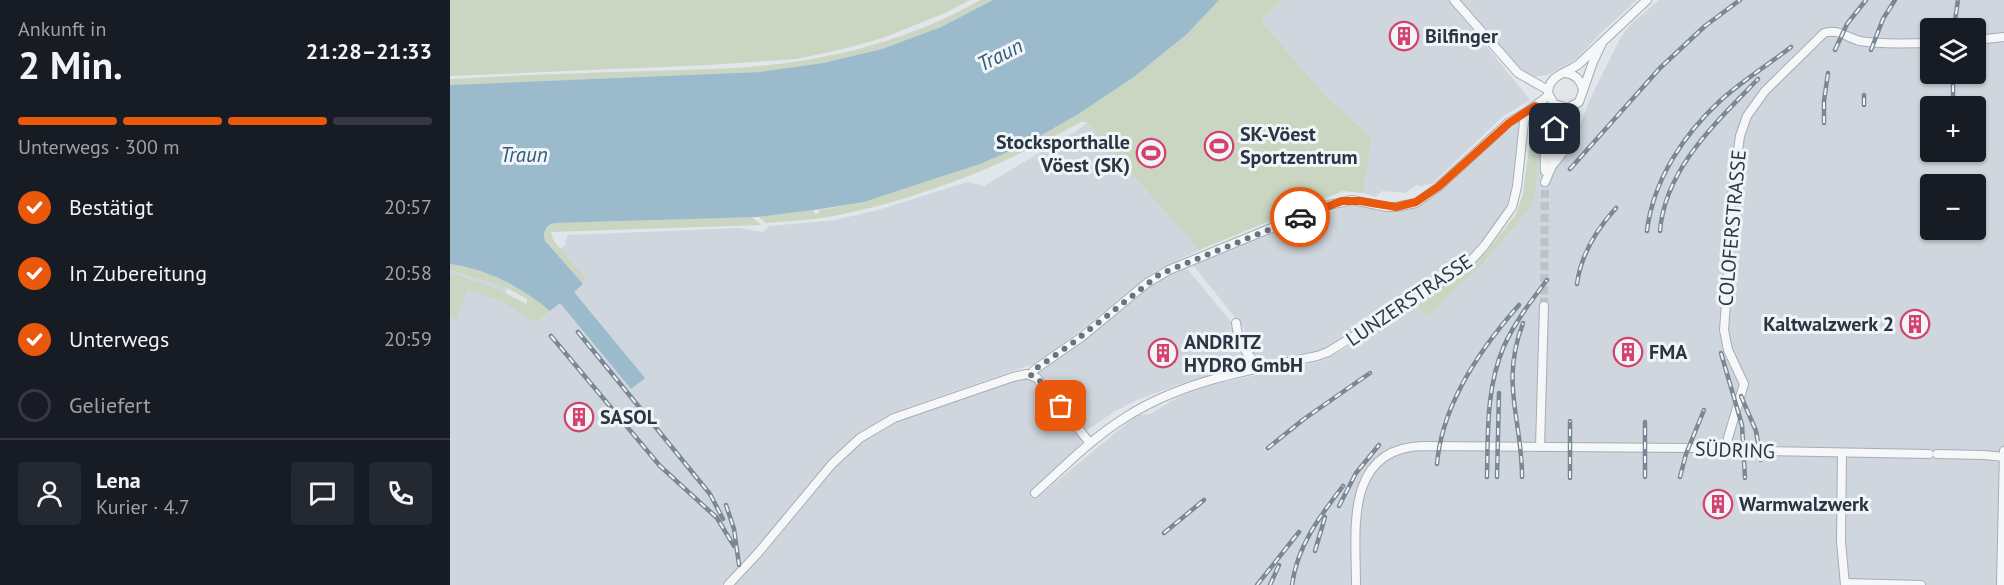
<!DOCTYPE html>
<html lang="de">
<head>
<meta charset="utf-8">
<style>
  body { margin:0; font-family:"PT Sans",sans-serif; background:#242831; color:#f1f3f6; height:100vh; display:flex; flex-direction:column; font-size:22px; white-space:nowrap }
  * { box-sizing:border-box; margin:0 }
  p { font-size:20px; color:#9ea1a6 }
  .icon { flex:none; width:33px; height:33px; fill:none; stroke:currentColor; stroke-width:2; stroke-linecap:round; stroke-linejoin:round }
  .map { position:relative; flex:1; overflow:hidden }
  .panel { display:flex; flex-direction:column; background:#171b24; width:450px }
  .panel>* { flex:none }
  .controls { position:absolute; left:1470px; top:18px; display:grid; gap:12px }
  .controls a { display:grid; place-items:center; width:66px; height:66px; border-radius:6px; background:#171b24; box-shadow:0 2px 4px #0004; font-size:30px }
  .pin { position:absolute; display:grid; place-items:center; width:51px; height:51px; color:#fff; margin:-26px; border-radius:12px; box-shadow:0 3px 9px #0006 }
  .courier { position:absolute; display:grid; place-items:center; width:60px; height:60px; margin:-30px; border:4px solid #ea580c; border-radius:50%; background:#fff; color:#222; box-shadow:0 2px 8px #0007 }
  .summary em { font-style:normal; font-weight:800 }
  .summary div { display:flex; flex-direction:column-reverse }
  .summary { display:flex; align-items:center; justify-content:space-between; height:102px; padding:0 18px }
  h1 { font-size:39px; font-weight:800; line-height:45px }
  .bar { display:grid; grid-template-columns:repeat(4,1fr); gap:9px 6px; align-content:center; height:72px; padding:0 18px }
  .bar i { height:8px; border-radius:4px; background:#363941 }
  .bar .active { background:#ea580c }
  .bar p { grid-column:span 4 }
  .line { display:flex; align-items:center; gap:15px; padding:0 18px; border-top:2px solid #363941 }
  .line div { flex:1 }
  .round { display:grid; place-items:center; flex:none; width:63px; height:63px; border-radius:6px; background:#242831 }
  ol { padding:0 18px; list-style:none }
  li { display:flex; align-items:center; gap:18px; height:66px }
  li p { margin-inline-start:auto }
  li .icon { padding:6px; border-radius:50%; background:#ea580c; color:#fff; stroke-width:4 }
  li:last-child { color:#9ea1a6 }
  li i { width:33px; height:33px; border:3px solid #363941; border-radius:50% }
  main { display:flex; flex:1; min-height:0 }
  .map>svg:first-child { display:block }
  .built { fill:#cfd6dd; fill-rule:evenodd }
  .green { fill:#cad5c2 }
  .water { fill:#9bbacc }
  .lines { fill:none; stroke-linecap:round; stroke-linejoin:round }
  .street-tunnel { stroke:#bcc3c9; stroke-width:8; stroke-dasharray:8 4; stroke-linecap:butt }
  .street-casing { stroke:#a6aeb5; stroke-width:10 }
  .street { stroke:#f5f7f9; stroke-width:8 }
  .rail-casing { stroke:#7a8895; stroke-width:4.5 }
  .rail { stroke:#f1f5f8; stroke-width:2; stroke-dasharray:7; stroke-linecap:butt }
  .done { stroke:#69747e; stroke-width:6; stroke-dasharray:0 10.8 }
  .route { stroke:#ea580c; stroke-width:8 }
  .labels { text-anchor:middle; stroke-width:6; stroke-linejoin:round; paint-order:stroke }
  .poi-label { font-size:20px; font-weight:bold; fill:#293643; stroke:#f1f5f8; text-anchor:start }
  .street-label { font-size:20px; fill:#293643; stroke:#f1f5f8 }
  .water-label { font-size:21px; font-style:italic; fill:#315c7a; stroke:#f1f5f8 }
</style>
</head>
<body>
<main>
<section class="panel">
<div class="summary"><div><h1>2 Min.</h1><p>Ankunft in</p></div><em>21:28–21:33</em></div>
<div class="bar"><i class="active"></i><i class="active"></i><i class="active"></i><i></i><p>Unterwegs · 300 m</p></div>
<ol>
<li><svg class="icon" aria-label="check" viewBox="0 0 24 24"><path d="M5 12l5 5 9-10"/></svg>Bestätigt<p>20:57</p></li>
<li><svg class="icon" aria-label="check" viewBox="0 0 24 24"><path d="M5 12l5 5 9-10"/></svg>In Zubereitung<p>20:58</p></li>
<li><svg class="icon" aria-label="check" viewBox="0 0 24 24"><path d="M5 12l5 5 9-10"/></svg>Unterwegs<p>20:59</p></li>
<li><i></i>Geliefert</li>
</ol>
<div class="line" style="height:108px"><a class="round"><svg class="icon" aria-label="person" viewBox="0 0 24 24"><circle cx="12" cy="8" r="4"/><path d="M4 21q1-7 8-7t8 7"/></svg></a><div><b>Lena</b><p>Kurier · 4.7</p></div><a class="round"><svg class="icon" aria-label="chat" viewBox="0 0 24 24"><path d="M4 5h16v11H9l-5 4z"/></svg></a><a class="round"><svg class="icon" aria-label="phone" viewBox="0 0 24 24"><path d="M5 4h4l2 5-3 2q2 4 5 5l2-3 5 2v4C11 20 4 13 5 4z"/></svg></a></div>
</section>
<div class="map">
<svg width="1554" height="585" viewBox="0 0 1554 585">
  <rect width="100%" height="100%" fill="#e1e6eb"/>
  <g class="built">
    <polygon points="832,0 999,0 1080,100 1052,117 982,184 974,185 973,187 967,185 955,193 932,191 926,197 913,193 922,138 875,95 811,21"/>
    <polygon points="1010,0 1187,0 1156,28 1124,61 1097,75 1087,76 1086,78 1079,76 1070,69"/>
    <path d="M 1209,0 L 1554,0 L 1554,585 L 282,585 L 312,556 L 396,455 L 431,429 L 463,415 L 458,407 L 417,428 L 380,459 L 293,564 L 272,585 L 0,585 L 0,270 L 57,288 L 54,303 L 86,323 L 110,303 L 181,389 L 194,378 L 123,292 L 137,280 L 110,249 L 116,244 L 115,241 L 118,235 L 289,228 L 313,232 L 319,226 L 385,220 L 428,210 L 517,182 L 534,186 L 626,131 L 638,122 L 749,250 L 704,272 L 604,351 L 583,364 L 459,407 L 464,415 L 564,380 L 573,378 L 584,381 L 635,440 L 583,491 L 588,497 L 687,415 L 700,414 L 730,396 L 761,385 L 871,361 L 895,349 L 967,305 L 977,317 L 1030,267 L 1080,208 L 1085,195 L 1092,127 L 1127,134 L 1140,99 L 1171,37 L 1179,26 ZM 1480,28 L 1526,28 L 1526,74 L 1480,74 ZM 1480,106 L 1526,106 L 1526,152 L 1480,152 ZM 1480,184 L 1526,184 L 1526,230 L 1480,230 Z"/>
    <polygon points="1070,122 1062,190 1058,203 1053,216 1031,245 1018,259 996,276 989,273 976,284 971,282 900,328 903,333 872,350 824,359 808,359 793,339 795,330 743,265 870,214 890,208 905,205 946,212 968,206 989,192 1047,138"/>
    <polygon points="736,267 781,322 783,342 798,358 797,366 730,384 689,399 665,411 636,431 588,376 588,372 625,347 703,284 717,275"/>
  </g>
  <g class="green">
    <polygon points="0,0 520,0 495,13 433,38 393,49 347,59 258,65 0,76"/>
    <path d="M 530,0 L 543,0 L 491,27 L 432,49 L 373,63 L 309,72 L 0,85 L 0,79 C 67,75 133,73 200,71 C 236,69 273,70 309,66 C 385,59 463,39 530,0 Z"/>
    <path d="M 769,0 L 832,0 L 811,21 L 875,95 L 922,138 L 913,193 L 893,191 L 749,250 L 637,122 L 631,122 C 552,166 474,198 384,216 C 362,220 339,221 316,223 L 309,217 L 364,210 L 365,214 L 369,213 L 369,210 L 414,202 L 530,164 L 578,143 L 630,113 L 684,77 L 737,34 Z"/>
    <polygon points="1085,112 1090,118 1092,127 1085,195 1080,208 1030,267 977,317 967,305 1020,269 1042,245 1066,214 1073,194 1082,125 1079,123 1081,116"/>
    <polygon points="302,217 311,225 101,232 103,240 137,280 132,284 97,244 93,237 95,229 105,223"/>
    <path d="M 0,264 C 38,269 71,287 100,311 L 86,323 L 51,301 L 17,289 L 7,319 L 0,318 L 0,273 L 45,288 L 77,304 L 77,299 L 57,288 L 0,270 Z"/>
  </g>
  <path class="water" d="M 543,0 L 769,0 L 737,34 L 684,77 L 630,113 L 578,143 L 530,164 L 414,202 L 364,210 L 307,217 L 105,223 C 96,225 92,232 95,241 L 133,284 L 124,292 L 195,378 L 181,389 L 110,303 L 100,311 C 71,287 38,269 0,264 L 0,85 L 309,72 L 373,63 L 432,49 L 491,27 Z"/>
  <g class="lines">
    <polyline class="street-tunnel" points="1094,306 1095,182"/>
    <g class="street-casing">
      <g id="street">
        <polyline points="1004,0 1068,73 1098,90"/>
        <polyline points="1526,40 1554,37"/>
        <path d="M 1152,43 L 1143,62 L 1129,102 L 1118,108 L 1104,104 L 1098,93 C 1099,74 1116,74 1129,64 L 1197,0"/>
        <path d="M 1115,73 C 1125,74 1131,80 1133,90"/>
        <path d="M 1085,106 L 1101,112 C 1096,121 1094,160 1095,171"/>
        <polyline points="1103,109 1101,112 1105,116 1105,129"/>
        <polyline points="1098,158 1104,133"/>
        <path d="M 1100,168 C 1112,155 1126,135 1123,115"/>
        <polyline points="1095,182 1115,136"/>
        <path d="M 786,323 C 789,346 795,351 810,368"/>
        <polyline points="581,375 584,370 633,336 697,283 719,270 875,206 902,200 937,207 946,207 966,203 987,188 1058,123 1078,111 1098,96"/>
        <polyline points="1090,447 1094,306"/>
        <path d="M 1277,450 L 1278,438 L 1294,384 L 1278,350 L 1274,330 L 1279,263 L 1279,218 L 1290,136 L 1297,116 L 1315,91 L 1374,33 C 1388,28 1397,38 1410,41 C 1432,45 1458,43 1480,43"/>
        <polyline points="1392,453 1391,541 1395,585"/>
        <polyline points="1487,454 1534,455 1554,457"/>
        <path d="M 585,493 C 614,467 642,438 676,417 C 734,380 801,370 867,356 L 878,352 L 1005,274 L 1018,264 L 1035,245 L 1062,207 L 1067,187 L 1074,122 L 1078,111"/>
        <polyline points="1395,583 1471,585"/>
        <polyline points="278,585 308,553 382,464 410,438 444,418 563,377 577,374 587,378 640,443"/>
        <path d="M 906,585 C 906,530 894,448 973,446 L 1242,448 L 1310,451 L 1479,454"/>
        <polyline points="1551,585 1554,451"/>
      </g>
    </g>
    <use href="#street" class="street"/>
    <g class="rail-casing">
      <g id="rail">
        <polyline points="1504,28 1508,0"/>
        <polyline points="1385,50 1397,24 1416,0"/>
        <polyline points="1421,50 1433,19 1445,0"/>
        <polyline points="1414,105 1414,95"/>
        <polyline points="1503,106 1503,74"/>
        <polyline points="1374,123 1374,101 1378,73"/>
        <polyline points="1120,169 1210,68 1255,26 1290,0"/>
        <path d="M 1197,231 C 1203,180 1234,134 1271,100 C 1293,80 1318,65 1341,47"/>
        <path d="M 1210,231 C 1215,168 1267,122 1308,79"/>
        <path d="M 1127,284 C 1131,254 1146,230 1166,208"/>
        <polyline points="128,332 260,494 273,519"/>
        <polyline points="101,336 210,466 267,518 284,546"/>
        <polyline points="1271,353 1292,425 1295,478"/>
        <polyline points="1291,396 1306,431 1311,460"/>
        <polyline points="818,448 854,419 920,373"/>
        <path d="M 987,464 C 992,404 1030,349 1069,305"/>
        <path d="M 1037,477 C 1038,432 1036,388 1054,346 C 1065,322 1081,301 1097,280"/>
        <polyline points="1047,477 1049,393"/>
        <path d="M 1072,477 C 1072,418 1050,384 1073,323"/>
        <polyline points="1195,477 1195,422"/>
        <polyline points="1230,477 1236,454 1254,410"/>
        <polyline points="1120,478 1120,421"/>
        <polyline points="276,505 284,529 289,565"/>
        <polyline points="889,506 906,473 929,445"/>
        <polyline points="714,533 754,500"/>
        <polyline points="865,551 875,517"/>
        <polyline points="807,585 849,532"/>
        <polyline points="820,585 829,565"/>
        <path d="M 842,585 C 847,546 870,516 893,486"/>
      </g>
    </g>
    <use href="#rail" class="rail"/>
  </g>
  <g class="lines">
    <polyline class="done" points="611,406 591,382 581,375 584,370 620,345 710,274 850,217"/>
    <polyline class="route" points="850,217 892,201 910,201 946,207 966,202 988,187 1059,123 1085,106 1101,112 1105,116 1105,129"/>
  </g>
  <defs>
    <g id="building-ring" transform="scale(1.5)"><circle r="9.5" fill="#f1f5f8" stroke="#d5416d" stroke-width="1.5"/><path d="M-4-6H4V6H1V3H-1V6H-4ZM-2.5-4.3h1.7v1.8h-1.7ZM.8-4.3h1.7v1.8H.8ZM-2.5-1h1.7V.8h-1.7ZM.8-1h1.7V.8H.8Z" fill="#d5416d"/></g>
    <g id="stadium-ring" transform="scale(1.5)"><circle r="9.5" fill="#f1f5f8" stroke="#d5416d" stroke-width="1.5"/><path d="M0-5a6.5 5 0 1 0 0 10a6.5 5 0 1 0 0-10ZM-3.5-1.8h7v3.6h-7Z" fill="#d5416d"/></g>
  </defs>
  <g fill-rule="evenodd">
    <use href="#building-ring" x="954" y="36"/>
    <use href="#stadium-ring" x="769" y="146"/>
    <use href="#stadium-ring" x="701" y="153"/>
    <use href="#building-ring" x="1465" y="324"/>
    <use href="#building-ring" x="1178" y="352"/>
    <use href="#building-ring" x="713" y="353"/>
    <use href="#building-ring" x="129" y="417"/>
    <use href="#building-ring" x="1268" y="504"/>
  </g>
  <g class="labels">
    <g class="poi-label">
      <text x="975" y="43">Bilfinger</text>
      <text x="790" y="141">SK-Vöest<tspan x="790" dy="23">Sportzentrum</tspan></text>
      <text x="680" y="149" text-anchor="end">Stocksporthalle<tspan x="680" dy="23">Vöest (SK)</tspan></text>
      <text x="1444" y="331" text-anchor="end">Kaltwalzwerk 2</text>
      <text x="734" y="349">ANDRITZ<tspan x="734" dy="23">HYDRO GmbH</tspan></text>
      <text x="1199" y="359">FMA</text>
      <text x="150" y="424">SASOL</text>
      <text x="1289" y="511">Warmwalzwerk</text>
    </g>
    <g class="street-label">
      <text transform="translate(1282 228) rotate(-85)" y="7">COLOFERSTRASSE</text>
      <text transform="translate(959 300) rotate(-34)" y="7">LUNZERSTRASSE</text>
      <text transform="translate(1285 450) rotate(2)" y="7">SÜDRING</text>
    </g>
    <g class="water-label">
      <text transform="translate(550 55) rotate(-27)" y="7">Traun</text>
      <text x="74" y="162">Traun</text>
    </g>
  </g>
</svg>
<div class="controls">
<a><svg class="icon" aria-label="layers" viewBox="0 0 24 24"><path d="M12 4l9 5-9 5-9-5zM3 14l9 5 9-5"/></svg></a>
<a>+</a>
<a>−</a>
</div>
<div class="pin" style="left:611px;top:406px;background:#ea580c"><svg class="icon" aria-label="bag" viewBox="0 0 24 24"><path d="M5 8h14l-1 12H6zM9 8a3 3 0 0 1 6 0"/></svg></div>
<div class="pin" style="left:1105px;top:129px;background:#1f2937"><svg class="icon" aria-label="home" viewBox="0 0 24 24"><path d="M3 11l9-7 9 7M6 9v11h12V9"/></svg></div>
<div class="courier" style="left:850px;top:217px"><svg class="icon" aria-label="car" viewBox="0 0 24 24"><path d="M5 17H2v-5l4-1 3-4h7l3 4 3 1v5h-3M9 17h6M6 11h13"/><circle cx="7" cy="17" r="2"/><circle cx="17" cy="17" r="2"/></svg></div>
</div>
</main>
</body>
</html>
